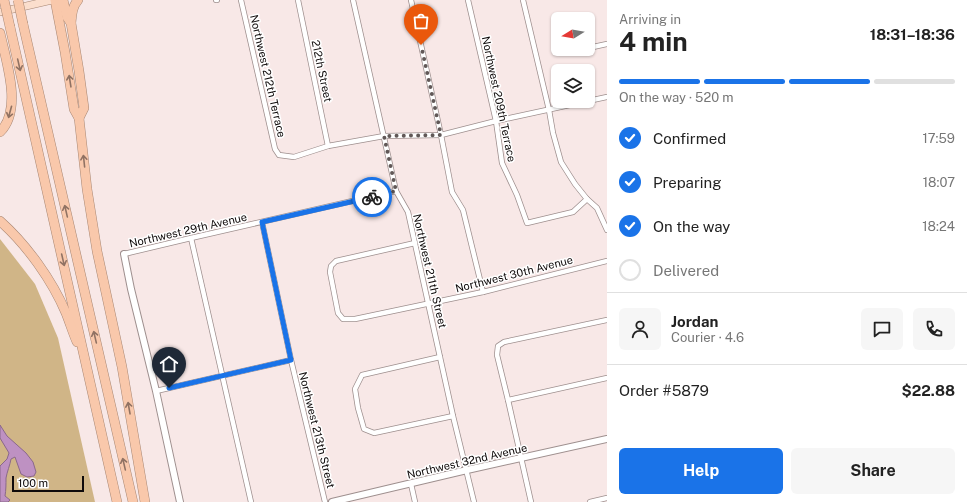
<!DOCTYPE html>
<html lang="en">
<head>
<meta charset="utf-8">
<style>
  body { margin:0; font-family:"Public Sans",sans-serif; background:#f6f6f6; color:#222; height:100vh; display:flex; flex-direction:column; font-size:15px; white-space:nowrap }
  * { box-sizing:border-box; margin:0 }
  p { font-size:13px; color:#767676 }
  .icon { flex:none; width:22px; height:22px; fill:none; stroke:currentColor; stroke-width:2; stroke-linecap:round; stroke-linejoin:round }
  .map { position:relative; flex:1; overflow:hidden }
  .details { display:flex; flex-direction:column; background:#fff; width:360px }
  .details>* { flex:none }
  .needle { width:26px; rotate:259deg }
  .fabs { position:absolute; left:551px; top:12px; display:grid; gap:8px }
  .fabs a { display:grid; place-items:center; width:44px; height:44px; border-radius:6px; background:#fff; box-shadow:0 1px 3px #0004; font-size:20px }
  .scale { position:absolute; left:12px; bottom:10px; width:72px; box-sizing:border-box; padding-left:4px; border:2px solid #0f0a0a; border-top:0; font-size:11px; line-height:14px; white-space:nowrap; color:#0f0a0a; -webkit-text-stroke:3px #fff; paint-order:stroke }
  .pin { position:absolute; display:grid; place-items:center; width:34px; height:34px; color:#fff; margin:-41px -17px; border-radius:50% 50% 50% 0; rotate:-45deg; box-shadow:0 0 4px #0007 }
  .pin .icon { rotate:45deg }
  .courier { position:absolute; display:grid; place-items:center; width:40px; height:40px; margin:-20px; border:3px solid #1a73e8; border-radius:50%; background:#fff; color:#222; box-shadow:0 1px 5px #0007 }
  .summary em { font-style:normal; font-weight:700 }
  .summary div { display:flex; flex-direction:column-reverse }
  .summary { display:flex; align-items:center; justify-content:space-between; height:68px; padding:0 12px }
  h1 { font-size:26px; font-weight:700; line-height:30px }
  .bar { display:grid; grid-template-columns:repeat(4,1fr); gap:6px 4px; align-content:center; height:48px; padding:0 12px }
  .bar i { height:5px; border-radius:3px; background:#e0e0e0 }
  .bar .selected { background:#1a73e8 }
  .bar p { grid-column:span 4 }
  .line { display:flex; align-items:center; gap:10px; padding:0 12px; border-top:1px solid #e0e0e0 }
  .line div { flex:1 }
  .round { display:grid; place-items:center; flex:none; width:42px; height:42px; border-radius:6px; background:#f6f6f6 }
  ol { padding:0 12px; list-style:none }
  li { display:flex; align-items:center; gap:12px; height:44px }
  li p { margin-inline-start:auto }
  li .icon { padding:4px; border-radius:50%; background:#1a73e8; color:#fff; stroke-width:4 }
  li:last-child { color:#767676 }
  li i { width:22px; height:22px; border:2px solid #e0e0e0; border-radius:50% }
  .primary-button { display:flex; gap:8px; margin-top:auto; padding:8px 12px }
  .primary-button a { flex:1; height:46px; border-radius:6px; background:#1a73e8; color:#fff; font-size:16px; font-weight:700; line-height:46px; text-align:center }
  .primary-button a+a { background:#f6f6f6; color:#222 }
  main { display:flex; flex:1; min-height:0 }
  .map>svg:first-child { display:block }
  .green { fill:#d0b587 }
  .water { fill:#be91c2; stroke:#8a688b }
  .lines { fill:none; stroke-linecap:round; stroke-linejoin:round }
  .minor-casing { stroke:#9e8f8e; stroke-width:6 }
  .tertiary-casing { stroke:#9e8f8e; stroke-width:8 }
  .primary-casing { stroke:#a78673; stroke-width:8 }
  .motorway-casing { stroke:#a78673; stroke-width:10 }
  .minor { stroke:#fff; stroke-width:4.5 }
  .tertiary { stroke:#fff; stroke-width:6 }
  .primary { stroke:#fbdecd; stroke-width:7 }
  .motorway { stroke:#f9c8ab; stroke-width:9 }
  .motorway-bridge-casing { stroke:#a78673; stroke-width:10; stroke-linecap:butt }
  .motorway-bridge { stroke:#f9c8ab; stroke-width:9 }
  .oneway { stroke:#907263 }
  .done { stroke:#615857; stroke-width:4; stroke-dasharray:0 7.2 }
  .route { stroke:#1a73e8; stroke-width:5 }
  .labels { text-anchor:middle; stroke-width:3; stroke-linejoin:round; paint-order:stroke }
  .street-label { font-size:11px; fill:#0f0a0a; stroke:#fff }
</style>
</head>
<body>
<main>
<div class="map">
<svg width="607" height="502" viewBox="0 0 607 502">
  <rect width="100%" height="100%" fill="#f8e8e7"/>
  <polygon class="green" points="0,239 35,284 58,338 95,502 0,502"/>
  <path class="water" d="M 0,425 L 7,436 L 26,453 L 33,462 L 36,472 L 34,476 L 27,477 L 21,474 L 15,457 L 11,459 C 10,465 7,472 6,478 C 6,484 6,490 5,496 L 10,500 L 8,502 L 0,502 L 0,466 L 7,459 L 9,453 L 0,438 Z"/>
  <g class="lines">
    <g class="minor-casing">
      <g id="minor">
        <polyline points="216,0 217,0"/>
        <polyline points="241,0 275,149 279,155 294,157 328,146 384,136 441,135 496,121 607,97"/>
        <polyline points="298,0 328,146"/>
        <polyline points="353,0 396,191 408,212 453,416 474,502"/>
        <polyline points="411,0 441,135 452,192 463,210 483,292"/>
        <polyline points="468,0 496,121 502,163 517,195 527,223 573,212 587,199"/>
        <polyline points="523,0 549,110 553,133 561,162 575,184 587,199 597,208 607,230"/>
        <polyline points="593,47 607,44"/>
        <polyline points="262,222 291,360 325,502"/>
        <polyline points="191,238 251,502"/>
        <polyline points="415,243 336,261 331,266 330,272 338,313 343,319 355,319 483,292 607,261"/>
        <polyline points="124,254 191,238 396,191"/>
        <polyline points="440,357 362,375 355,389 358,408 364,429 374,433 453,416"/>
        <polyline points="156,391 291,360"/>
        <polyline points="508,400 607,378"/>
        <polyline points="411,484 415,502"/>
        <polyline points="531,502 508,400 497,355 498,346 504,342 607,320"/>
        <polyline points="590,502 607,498"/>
      </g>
    </g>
    <g class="tertiary-casing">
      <g id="tertiary">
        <polyline points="124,254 131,289 156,391 180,502"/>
        <polyline points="332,502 467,470 607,439"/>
      </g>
    </g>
    <g class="primary-casing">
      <polyline id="primary" points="0,12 52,0"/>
    </g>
    <g class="motorway-casing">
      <g id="motorway">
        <polyline points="55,0 65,52 74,109 79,118 87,189 97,251 122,367 145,502"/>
        <polyline points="63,0 67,17 71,23 79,71 84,108 79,118"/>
        <path d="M 71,23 C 72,14 72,7 78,0"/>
        <polyline points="23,24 133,502"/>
        <polyline points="10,27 117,502"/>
        <path d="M 0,33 C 6,61 23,109 0,132"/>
        <path d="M 0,221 C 27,245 52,280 66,313 C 70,323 73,333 77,342"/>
      </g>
    </g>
    <use href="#minor" class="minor"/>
    <use href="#tertiary" class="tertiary"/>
    <use href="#primary" class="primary"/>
    <use href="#motorway" class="motorway"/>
    <g class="motorway-bridge-casing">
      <g id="motorway-bridge">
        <polyline points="4,0 10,27"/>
        <polyline points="18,0 23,24"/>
      </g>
    </g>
    <use href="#motorway-bridge" class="motorway-bridge"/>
  </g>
  <defs><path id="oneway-shaft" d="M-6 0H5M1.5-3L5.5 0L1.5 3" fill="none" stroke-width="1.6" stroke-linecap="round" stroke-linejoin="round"/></defs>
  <g class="oneway">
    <use href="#oneway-shaft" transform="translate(19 65) rotate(77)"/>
    <use href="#oneway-shaft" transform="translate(70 81) rotate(-99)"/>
    <use href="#oneway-shaft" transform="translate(10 112) rotate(105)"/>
    <use href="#oneway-shaft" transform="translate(84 161) rotate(-96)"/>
    <use href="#oneway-shaft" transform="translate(66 211) rotate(-103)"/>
    <use href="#oneway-shaft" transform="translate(63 260) rotate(77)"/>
    <use href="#oneway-shaft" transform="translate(95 337) rotate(-103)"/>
    <use href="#oneway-shaft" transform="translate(129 408) rotate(-100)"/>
    <use href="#oneway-shaft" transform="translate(124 464) rotate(-103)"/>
  </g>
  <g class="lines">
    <polyline class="done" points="372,197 396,191 384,136 441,135 421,45"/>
    <polyline class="route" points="169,388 291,360 262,222 372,197"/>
  </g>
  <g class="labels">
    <g class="street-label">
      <text transform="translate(322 71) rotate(78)" y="4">212th Street</text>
      <text transform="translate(268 76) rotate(77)" y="4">Northwest 212th Terrace</text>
      <text transform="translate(499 99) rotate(78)" y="4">Northwest 209th Terrace</text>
      <text transform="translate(188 230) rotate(-13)" y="4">Northwest 29th Avenue</text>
      <text transform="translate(430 271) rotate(77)" y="4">Northwest 211th Street</text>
      <text transform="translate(514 274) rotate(-14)" y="4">Northwest 30th Avenue</text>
      <text transform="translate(317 430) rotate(76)" y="4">Northwest 213th Street</text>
      <text transform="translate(467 461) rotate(-13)" y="4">Northwest 32nd Avenue</text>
    </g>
  </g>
</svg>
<div class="fabs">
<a><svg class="needle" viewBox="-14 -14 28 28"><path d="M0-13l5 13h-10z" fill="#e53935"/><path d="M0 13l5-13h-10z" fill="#767676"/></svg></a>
<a><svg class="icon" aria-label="layers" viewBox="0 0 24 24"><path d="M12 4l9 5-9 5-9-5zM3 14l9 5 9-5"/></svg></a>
</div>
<div class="scale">100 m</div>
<div class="pin" style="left:421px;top:45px;background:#ea580c"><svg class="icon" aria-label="bag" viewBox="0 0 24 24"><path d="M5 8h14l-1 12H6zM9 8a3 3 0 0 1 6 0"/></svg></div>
<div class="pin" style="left:169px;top:388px;background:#1f2937"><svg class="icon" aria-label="home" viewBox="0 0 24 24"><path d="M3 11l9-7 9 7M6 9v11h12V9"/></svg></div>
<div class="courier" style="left:372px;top:197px"><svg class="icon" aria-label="bike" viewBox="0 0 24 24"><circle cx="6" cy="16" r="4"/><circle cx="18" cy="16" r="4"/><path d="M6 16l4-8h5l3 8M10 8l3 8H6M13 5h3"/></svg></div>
</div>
<section class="details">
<div class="summary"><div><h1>4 min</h1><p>Arriving in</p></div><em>18:31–18:36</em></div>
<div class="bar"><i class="selected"></i><i class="selected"></i><i class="selected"></i><i></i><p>On the way · 520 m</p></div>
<ol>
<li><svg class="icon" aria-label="check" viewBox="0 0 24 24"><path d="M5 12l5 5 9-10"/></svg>Confirmed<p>17:59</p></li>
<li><svg class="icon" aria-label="check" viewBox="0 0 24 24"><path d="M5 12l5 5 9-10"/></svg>Preparing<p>18:07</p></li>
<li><svg class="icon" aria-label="check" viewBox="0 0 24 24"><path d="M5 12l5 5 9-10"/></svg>On the way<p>18:24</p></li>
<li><i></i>Delivered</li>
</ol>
<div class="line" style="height:72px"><a class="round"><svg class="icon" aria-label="person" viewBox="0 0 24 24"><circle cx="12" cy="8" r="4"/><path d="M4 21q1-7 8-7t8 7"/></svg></a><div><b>Jordan</b><p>Courier · 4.6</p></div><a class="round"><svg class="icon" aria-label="chat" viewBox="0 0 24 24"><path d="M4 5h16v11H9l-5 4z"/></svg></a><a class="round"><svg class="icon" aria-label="phone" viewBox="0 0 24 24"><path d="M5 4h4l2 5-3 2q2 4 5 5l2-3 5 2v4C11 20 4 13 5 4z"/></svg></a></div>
<div class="line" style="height:52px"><div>Order #5879</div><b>$22.88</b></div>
<div class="primary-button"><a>Help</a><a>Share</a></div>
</section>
</main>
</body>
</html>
